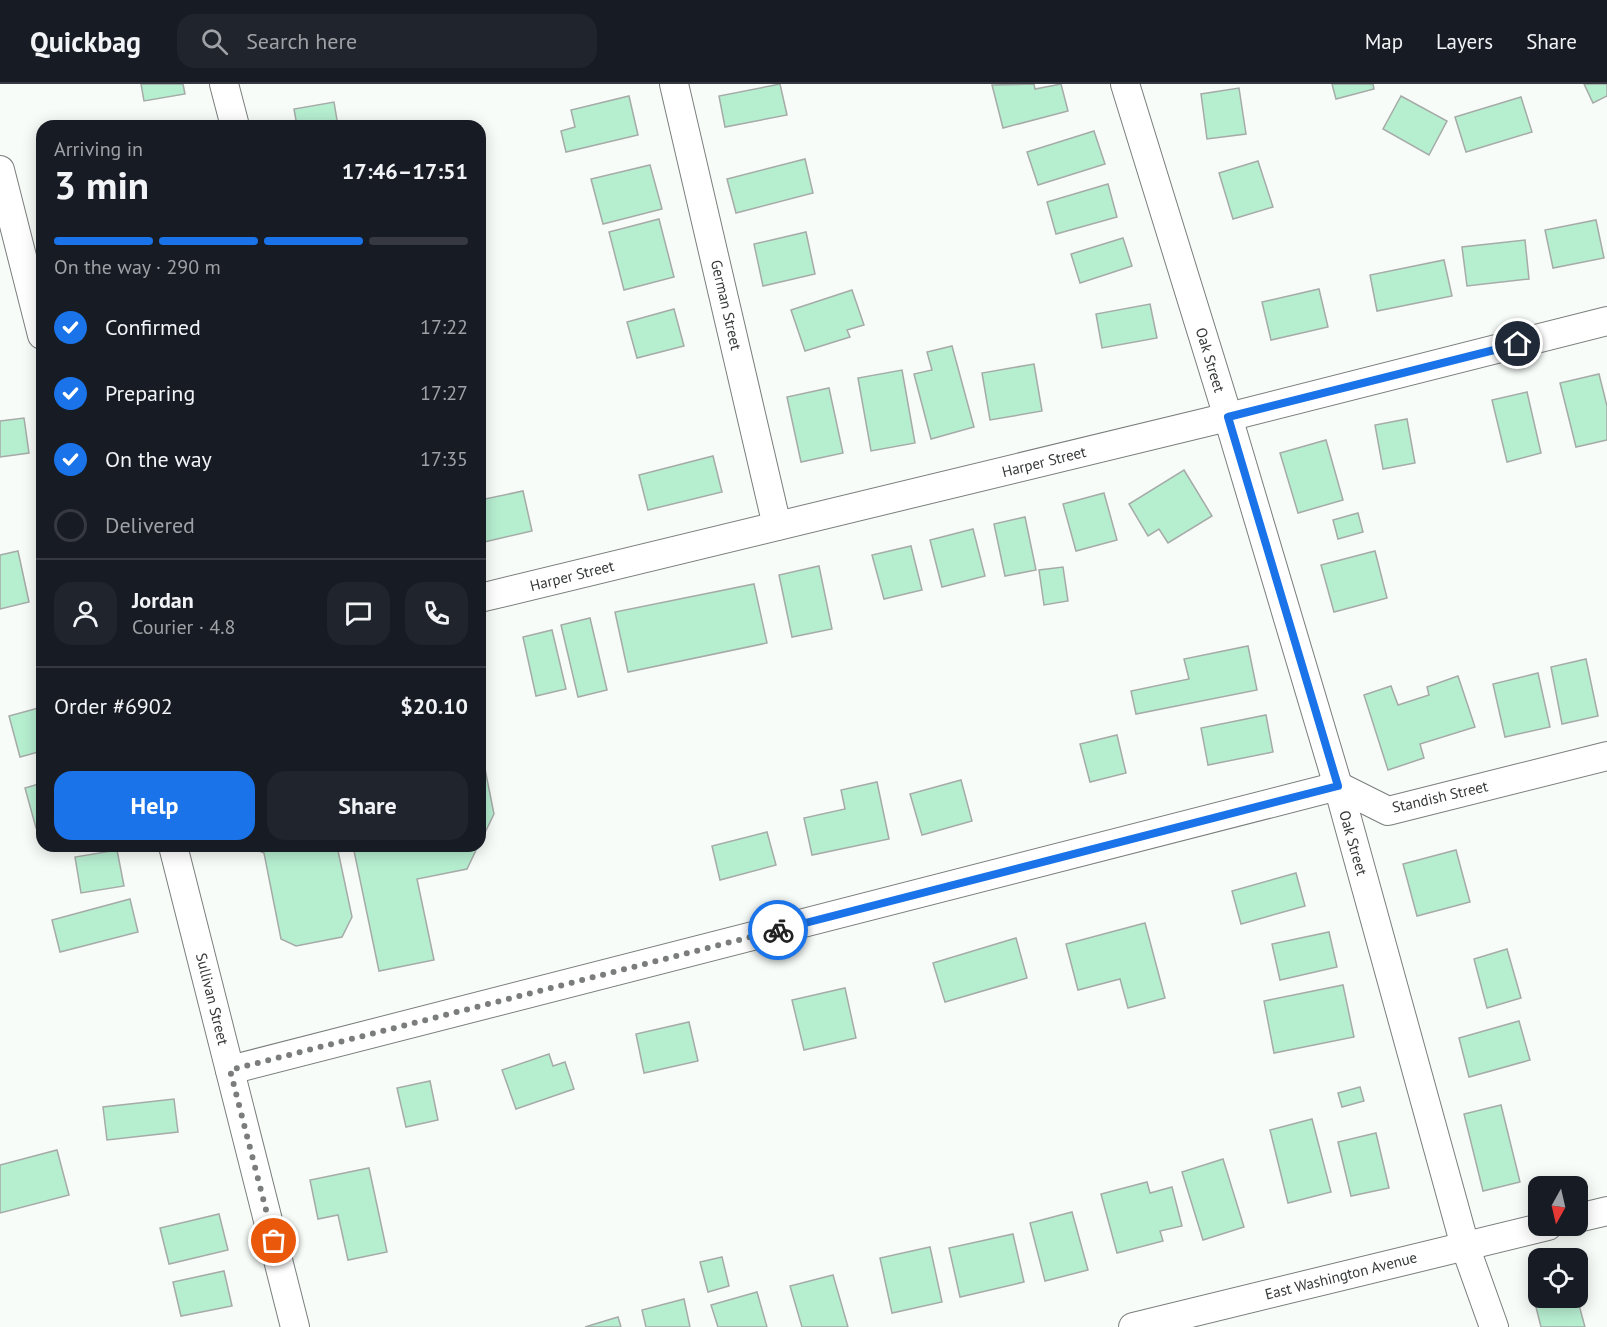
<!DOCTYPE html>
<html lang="en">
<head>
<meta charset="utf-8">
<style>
  body { margin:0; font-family:"PT Sans",sans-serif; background:#20242c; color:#f1f3f6; height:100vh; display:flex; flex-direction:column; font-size:22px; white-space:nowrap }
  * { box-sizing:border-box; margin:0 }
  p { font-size:20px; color:#9ea1a6 }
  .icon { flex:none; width:33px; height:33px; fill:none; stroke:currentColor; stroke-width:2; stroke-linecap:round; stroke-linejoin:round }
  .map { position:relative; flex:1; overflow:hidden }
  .panel { position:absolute; left:36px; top:36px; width:450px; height:732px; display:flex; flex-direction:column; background:#171b24; border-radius:18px; box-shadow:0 3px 15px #0003 }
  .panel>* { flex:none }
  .needle { width:39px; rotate:188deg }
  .controls { position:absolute; left:1528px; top:1092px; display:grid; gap:12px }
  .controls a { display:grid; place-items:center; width:60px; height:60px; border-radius:12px; background:#171b24; box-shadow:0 3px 15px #0003; font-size:30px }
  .pin { position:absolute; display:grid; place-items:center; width:51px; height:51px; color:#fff; margin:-26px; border:3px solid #fff; border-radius:50%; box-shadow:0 2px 6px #0007 }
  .courier { position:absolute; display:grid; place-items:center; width:60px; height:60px; margin:-30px; border:4px solid #1a73e8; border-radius:50%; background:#fff; color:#222; box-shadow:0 2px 8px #0007 }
  .overview em { font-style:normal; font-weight:700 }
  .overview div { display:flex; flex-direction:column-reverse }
  .overview { display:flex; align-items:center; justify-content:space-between; height:102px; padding:0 18px }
  h1 { font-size:39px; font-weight:700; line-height:45px }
  .bar { display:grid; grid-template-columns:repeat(4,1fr); gap:9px 6px; align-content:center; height:72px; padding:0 18px }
  .bar i { height:8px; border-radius:4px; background:#363941 }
  .bar .on { background:#1a73e8 }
  .bar p { grid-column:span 4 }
  .line { display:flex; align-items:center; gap:15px; padding:0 18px; border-top:2px solid #363941 }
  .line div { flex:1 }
  .round { display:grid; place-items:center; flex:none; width:63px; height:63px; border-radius:18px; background:#20242c }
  ol { padding:0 18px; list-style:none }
  li { display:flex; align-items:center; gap:18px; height:66px }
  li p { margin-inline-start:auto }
  li .icon { padding:6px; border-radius:50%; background:#1a73e8; color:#fff; stroke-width:4 }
  li:last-child { color:#9ea1a6 }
  li i { width:33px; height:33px; border:3px solid #363941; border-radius:50% }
  .cta { display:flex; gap:12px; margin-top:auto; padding:12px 18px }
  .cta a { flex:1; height:69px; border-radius:18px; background:#1a73e8; color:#fff; font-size:24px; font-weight:700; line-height:69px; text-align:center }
  .cta a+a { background:#20242c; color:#f1f3f6 }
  header { display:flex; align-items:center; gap:36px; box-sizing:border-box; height:84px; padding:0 30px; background:#171b24; border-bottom:2px solid #363941 }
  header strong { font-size:28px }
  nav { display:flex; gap:33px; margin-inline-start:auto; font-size:21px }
  .search { width:420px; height:54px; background:#20242c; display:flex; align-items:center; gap:15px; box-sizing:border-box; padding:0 21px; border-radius:18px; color:#9ea1a6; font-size:22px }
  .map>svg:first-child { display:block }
  .building { fill:#b6eed0; stroke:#a6aba8; stroke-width:1.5 }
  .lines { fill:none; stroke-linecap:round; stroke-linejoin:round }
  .minor-casing { stroke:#7a7e7c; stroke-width:30 }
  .minor { stroke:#fff; stroke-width:28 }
  .done { stroke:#7a7d7c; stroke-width:6; stroke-dasharray:0 10.8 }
  .route { stroke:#1a73e8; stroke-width:8 }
  .labels { text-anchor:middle; stroke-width:4.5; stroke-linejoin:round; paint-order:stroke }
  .street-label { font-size:15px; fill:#373938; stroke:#fff }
</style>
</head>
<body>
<header>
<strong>Quickbag</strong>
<div class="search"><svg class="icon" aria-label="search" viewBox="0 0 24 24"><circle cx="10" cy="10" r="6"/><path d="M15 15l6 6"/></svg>Search here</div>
<nav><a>Map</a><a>Layers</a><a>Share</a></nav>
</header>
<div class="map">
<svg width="1607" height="1243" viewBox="0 0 1607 1243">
  <rect width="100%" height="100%" fill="#f7fcf9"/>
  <g class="building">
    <polygon points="141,0 183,0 185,10 144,17"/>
    <polygon points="780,0 787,31 725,43 719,12"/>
    <polygon points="1034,0 1035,5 1061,0 1068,27 1003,44 992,1"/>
    <polygon points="1332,0 1373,0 1374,5 1336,15"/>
    <polygon points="1584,0 1607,0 1607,12 1593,19"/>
    <polygon points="1239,4 1246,50 1207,55 1201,10"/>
    <polygon points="629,12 638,51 566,68 561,47 575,43 571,26"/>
    <polygon points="1401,12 1447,37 1429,71 1383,45"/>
    <polygon points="1521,13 1532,48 1466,68 1455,33"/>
    <polygon points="334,18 338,42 297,42 294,25"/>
    <polygon points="1094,47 1105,80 1038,101 1027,68"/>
    <polygon points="805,75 813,109 736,129 727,95"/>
    <polygon points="1258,77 1273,123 1233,135 1219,89"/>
    <polygon points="650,81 662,125 603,140 591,95"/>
    <polygon points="1108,100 1117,133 1056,150 1047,118"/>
    <polygon points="659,135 674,193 624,206 609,148"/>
    <polygon points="1596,136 1604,174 1553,184 1545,146"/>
    <polygon points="806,148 815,190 763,202 754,160"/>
    <polygon points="1123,154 1132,182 1080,199 1071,170"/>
    <polygon points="1525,156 1529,195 1467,202 1462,163"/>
    <polygon points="1444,176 1452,212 1377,227 1370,191"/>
    <polygon points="1319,205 1328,243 1271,256 1262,218"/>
    <polygon points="852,206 864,241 847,246 850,253 805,267 791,226"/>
    <polygon points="1150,220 1157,254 1102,264 1096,230"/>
    <polygon points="674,225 684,262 637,274 627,238"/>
    <polygon points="952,262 974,343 931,355 914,290 932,286 927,268"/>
    <polygon points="1034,280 1042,327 990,336 982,289"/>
    <polygon points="902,286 915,359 871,367 858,294"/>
    <polygon points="1599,290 1607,322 1607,356 1576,363 1560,299"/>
    <polygon points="829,304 843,369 801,378 787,313"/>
    <polygon points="1527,308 1541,369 1507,378 1492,316"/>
    <polygon points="24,334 29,369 0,373 0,337"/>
    <polygon points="1407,335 1415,379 1383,385 1375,341"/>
    <polygon points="1326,356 1343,416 1298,429 1280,369"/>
    <polygon points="713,372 722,408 648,426 639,391"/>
    <polygon points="1184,386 1212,432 1168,459 1159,445 1148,452 1129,420"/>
    <polygon points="523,407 532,447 480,459 480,416"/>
    <polygon points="1104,409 1117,456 1076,467 1063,420"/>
    <polygon points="1358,429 1363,448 1338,455 1333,436"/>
    <polygon points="1025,433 1036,486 1005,492 994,440"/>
    <polygon points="973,445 985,492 942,503 930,456"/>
    <polygon points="911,462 922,506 884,515 872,471"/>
    <polygon points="18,467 29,518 0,525 0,471"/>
    <polygon points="1375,467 1387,514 1334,528 1321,481"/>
    <polygon points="819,482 832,545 792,553 779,491"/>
    <polygon points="1063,483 1068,517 1044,521 1039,486"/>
    <polygon points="754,500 767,559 628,588 615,528"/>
    <polygon points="590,534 607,606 578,613 561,541"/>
    <polygon points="552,546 566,605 536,612 523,553"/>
    <polygon points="1248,562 1257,606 1136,630 1131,607 1189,595 1184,575"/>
    <polygon points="1586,575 1598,632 1562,640 1551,583"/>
    <polygon points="1538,589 1550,643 1505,653 1493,600"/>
    <polygon points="1458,592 1475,643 1420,660 1424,674 1388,686 1364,611 1391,602 1398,621 1429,611 1427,603"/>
    <polygon points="42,623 42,667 20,673 9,632"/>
    <polygon points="1266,631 1273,668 1208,681 1201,644"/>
    <polygon points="1117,651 1126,689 1090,698 1080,660"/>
    <polygon points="480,669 482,670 494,730 480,759"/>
    <polygon points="961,696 972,737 922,751 910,710"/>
    <polygon points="877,698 889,755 812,771 804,734 845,725 841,706"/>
    <polygon points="42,699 42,743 36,744 25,704"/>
    <polygon points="767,748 776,781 720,796 712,762"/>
    <polygon points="255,762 337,762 352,833 342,853 296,862 281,855 264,769 255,765"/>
    <polygon points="353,762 478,762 467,785 417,795 434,876 379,887"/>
    <polygon points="117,766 124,802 81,809 75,773"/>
    <polygon points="1456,766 1470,818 1417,832 1403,780"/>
    <polygon points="1296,789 1305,822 1241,840 1232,807"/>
    <polygon points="130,815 138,848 60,868 52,836"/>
    <polygon points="1145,839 1165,914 1128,924 1120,895 1078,906 1066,860"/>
    <polygon points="1329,848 1337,883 1280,896 1272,860"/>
    <polygon points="1016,854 1027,894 945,918 933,879"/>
    <polygon points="1507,865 1521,914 1487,924 1474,875"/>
    <polygon points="1343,901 1354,953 1274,969 1264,917"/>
    <polygon points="845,904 856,954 804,966 792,916"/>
    <polygon points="1519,937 1530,976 1469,993 1459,954"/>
    <polygon points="689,938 698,977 644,989 636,950"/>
    <polygon points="549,970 553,982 565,978 574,1005 516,1025 502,986"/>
    <polygon points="430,997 438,1036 406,1043 397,1004"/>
    <polygon points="1360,1003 1364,1017 1342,1023 1338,1009"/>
    <polygon points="174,1015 178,1048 107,1056 103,1023"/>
    <polygon points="1501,1021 1520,1098 1483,1107 1464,1030"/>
    <polygon points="1312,1035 1331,1108 1288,1119 1270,1046"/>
    <polygon points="1376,1049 1389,1104 1351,1112 1338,1058"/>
    <polygon points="57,1066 69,1111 0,1129 0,1081"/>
    <polygon points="1223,1075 1244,1143 1203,1156 1182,1088"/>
    <polygon points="369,1084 387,1168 348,1176 338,1131 318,1135 310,1096"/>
    <polygon points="1147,1098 1150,1109 1172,1103 1182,1142 1160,1147 1163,1157 1117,1169 1101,1110"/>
    <polygon points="1072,1128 1088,1186 1045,1197 1030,1139"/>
    <polygon points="219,1130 228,1166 169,1180 160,1144"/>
    <polygon points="1013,1150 1024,1198 960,1213 949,1164"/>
    <polygon points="930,1163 942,1218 892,1229 880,1174"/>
    <polygon points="722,1173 729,1202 708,1208 700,1178"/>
    <polygon points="224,1187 232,1222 181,1232 173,1198"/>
    <polygon points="833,1191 848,1243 802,1243 790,1202"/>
    <polygon points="757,1208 767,1243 718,1243 711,1221"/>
    <polygon points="1571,1214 1577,1214 1585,1243 1541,1243 1536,1223"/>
    <polygon points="684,1215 690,1243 646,1243 642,1226"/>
    <polygon points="618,1233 621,1243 585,1243"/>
  </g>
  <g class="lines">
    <g class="minor-casing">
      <g id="minor">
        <polyline points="224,0 235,42"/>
        <polyline points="674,0 777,442"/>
        <polyline points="1125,0 1228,333 1338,702 1465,1162 1494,1243"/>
        <polyline points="0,86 42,251"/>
        <polyline points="480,514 1228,333 1607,237"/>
        <polyline points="173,762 295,1243"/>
        <polyline points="230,986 1338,702 1388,727 1607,672"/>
        <polyline points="1578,1134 1607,1127"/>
        <polyline points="1133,1243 1548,1142"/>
      </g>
    </g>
    <use href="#minor" class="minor"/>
  </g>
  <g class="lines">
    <polyline class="done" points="274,1157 230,986 778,846"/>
    <polyline class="route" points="778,846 1338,702 1228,333 1518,260"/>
  </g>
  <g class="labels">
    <g class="street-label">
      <text transform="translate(726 221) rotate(77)" y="5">German Street</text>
      <text transform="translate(1210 276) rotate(73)" y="5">Oak Street</text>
      <text transform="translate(1044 378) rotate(-14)" y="5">Harper Street</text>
      <text transform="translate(572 492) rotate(-14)" y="5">Harper Street</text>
      <text transform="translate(1440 713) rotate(-13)" y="5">Standish Street</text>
      <text transform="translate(1353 759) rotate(74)" y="5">Oak Street</text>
      <text transform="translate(212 915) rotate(76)" y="5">Sullivan Street</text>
      <text transform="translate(1341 1192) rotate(-14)" y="5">East Washington Avenue</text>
    </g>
  </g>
</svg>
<div class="controls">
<a><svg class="needle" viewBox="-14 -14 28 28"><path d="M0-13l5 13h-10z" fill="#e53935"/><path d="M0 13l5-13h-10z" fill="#9ea1a6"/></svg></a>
<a><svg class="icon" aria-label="locate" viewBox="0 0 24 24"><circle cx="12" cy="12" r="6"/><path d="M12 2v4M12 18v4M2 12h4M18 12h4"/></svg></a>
</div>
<div class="pin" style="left:274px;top:1157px;background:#ea580c"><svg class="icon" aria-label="bag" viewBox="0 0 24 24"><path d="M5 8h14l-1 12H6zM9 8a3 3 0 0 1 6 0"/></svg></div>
<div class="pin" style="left:1518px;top:260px;background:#1f2937"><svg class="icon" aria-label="home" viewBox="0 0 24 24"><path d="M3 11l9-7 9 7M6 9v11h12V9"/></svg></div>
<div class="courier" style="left:778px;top:846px"><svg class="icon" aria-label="bike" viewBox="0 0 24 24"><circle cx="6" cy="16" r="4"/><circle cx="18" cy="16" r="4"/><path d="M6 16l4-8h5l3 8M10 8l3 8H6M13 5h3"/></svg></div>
<section class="panel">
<div class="overview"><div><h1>3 min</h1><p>Arriving in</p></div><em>17:46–17:51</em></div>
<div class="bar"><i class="on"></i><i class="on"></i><i class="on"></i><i></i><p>On the way · 290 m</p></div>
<ol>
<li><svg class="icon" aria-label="check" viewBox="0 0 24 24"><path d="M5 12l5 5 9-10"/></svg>Confirmed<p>17:22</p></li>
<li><svg class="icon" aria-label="check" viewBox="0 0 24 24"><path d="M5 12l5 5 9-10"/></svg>Preparing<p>17:27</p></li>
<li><svg class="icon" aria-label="check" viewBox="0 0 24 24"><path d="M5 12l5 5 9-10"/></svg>On the way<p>17:35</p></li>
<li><i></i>Delivered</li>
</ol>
<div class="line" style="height:108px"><a class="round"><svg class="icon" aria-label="person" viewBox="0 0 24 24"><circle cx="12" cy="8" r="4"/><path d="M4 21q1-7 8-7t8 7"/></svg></a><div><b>Jordan</b><p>Courier · 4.8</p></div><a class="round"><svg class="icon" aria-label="chat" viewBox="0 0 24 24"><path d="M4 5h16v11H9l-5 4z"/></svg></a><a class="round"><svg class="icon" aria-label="phone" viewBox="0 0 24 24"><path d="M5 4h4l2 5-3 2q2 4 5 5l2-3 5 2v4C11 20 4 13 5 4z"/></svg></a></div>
<div class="line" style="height:78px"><div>Order #6902</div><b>$20.10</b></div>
<div class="cta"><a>Help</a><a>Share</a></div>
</section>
</div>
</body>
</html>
